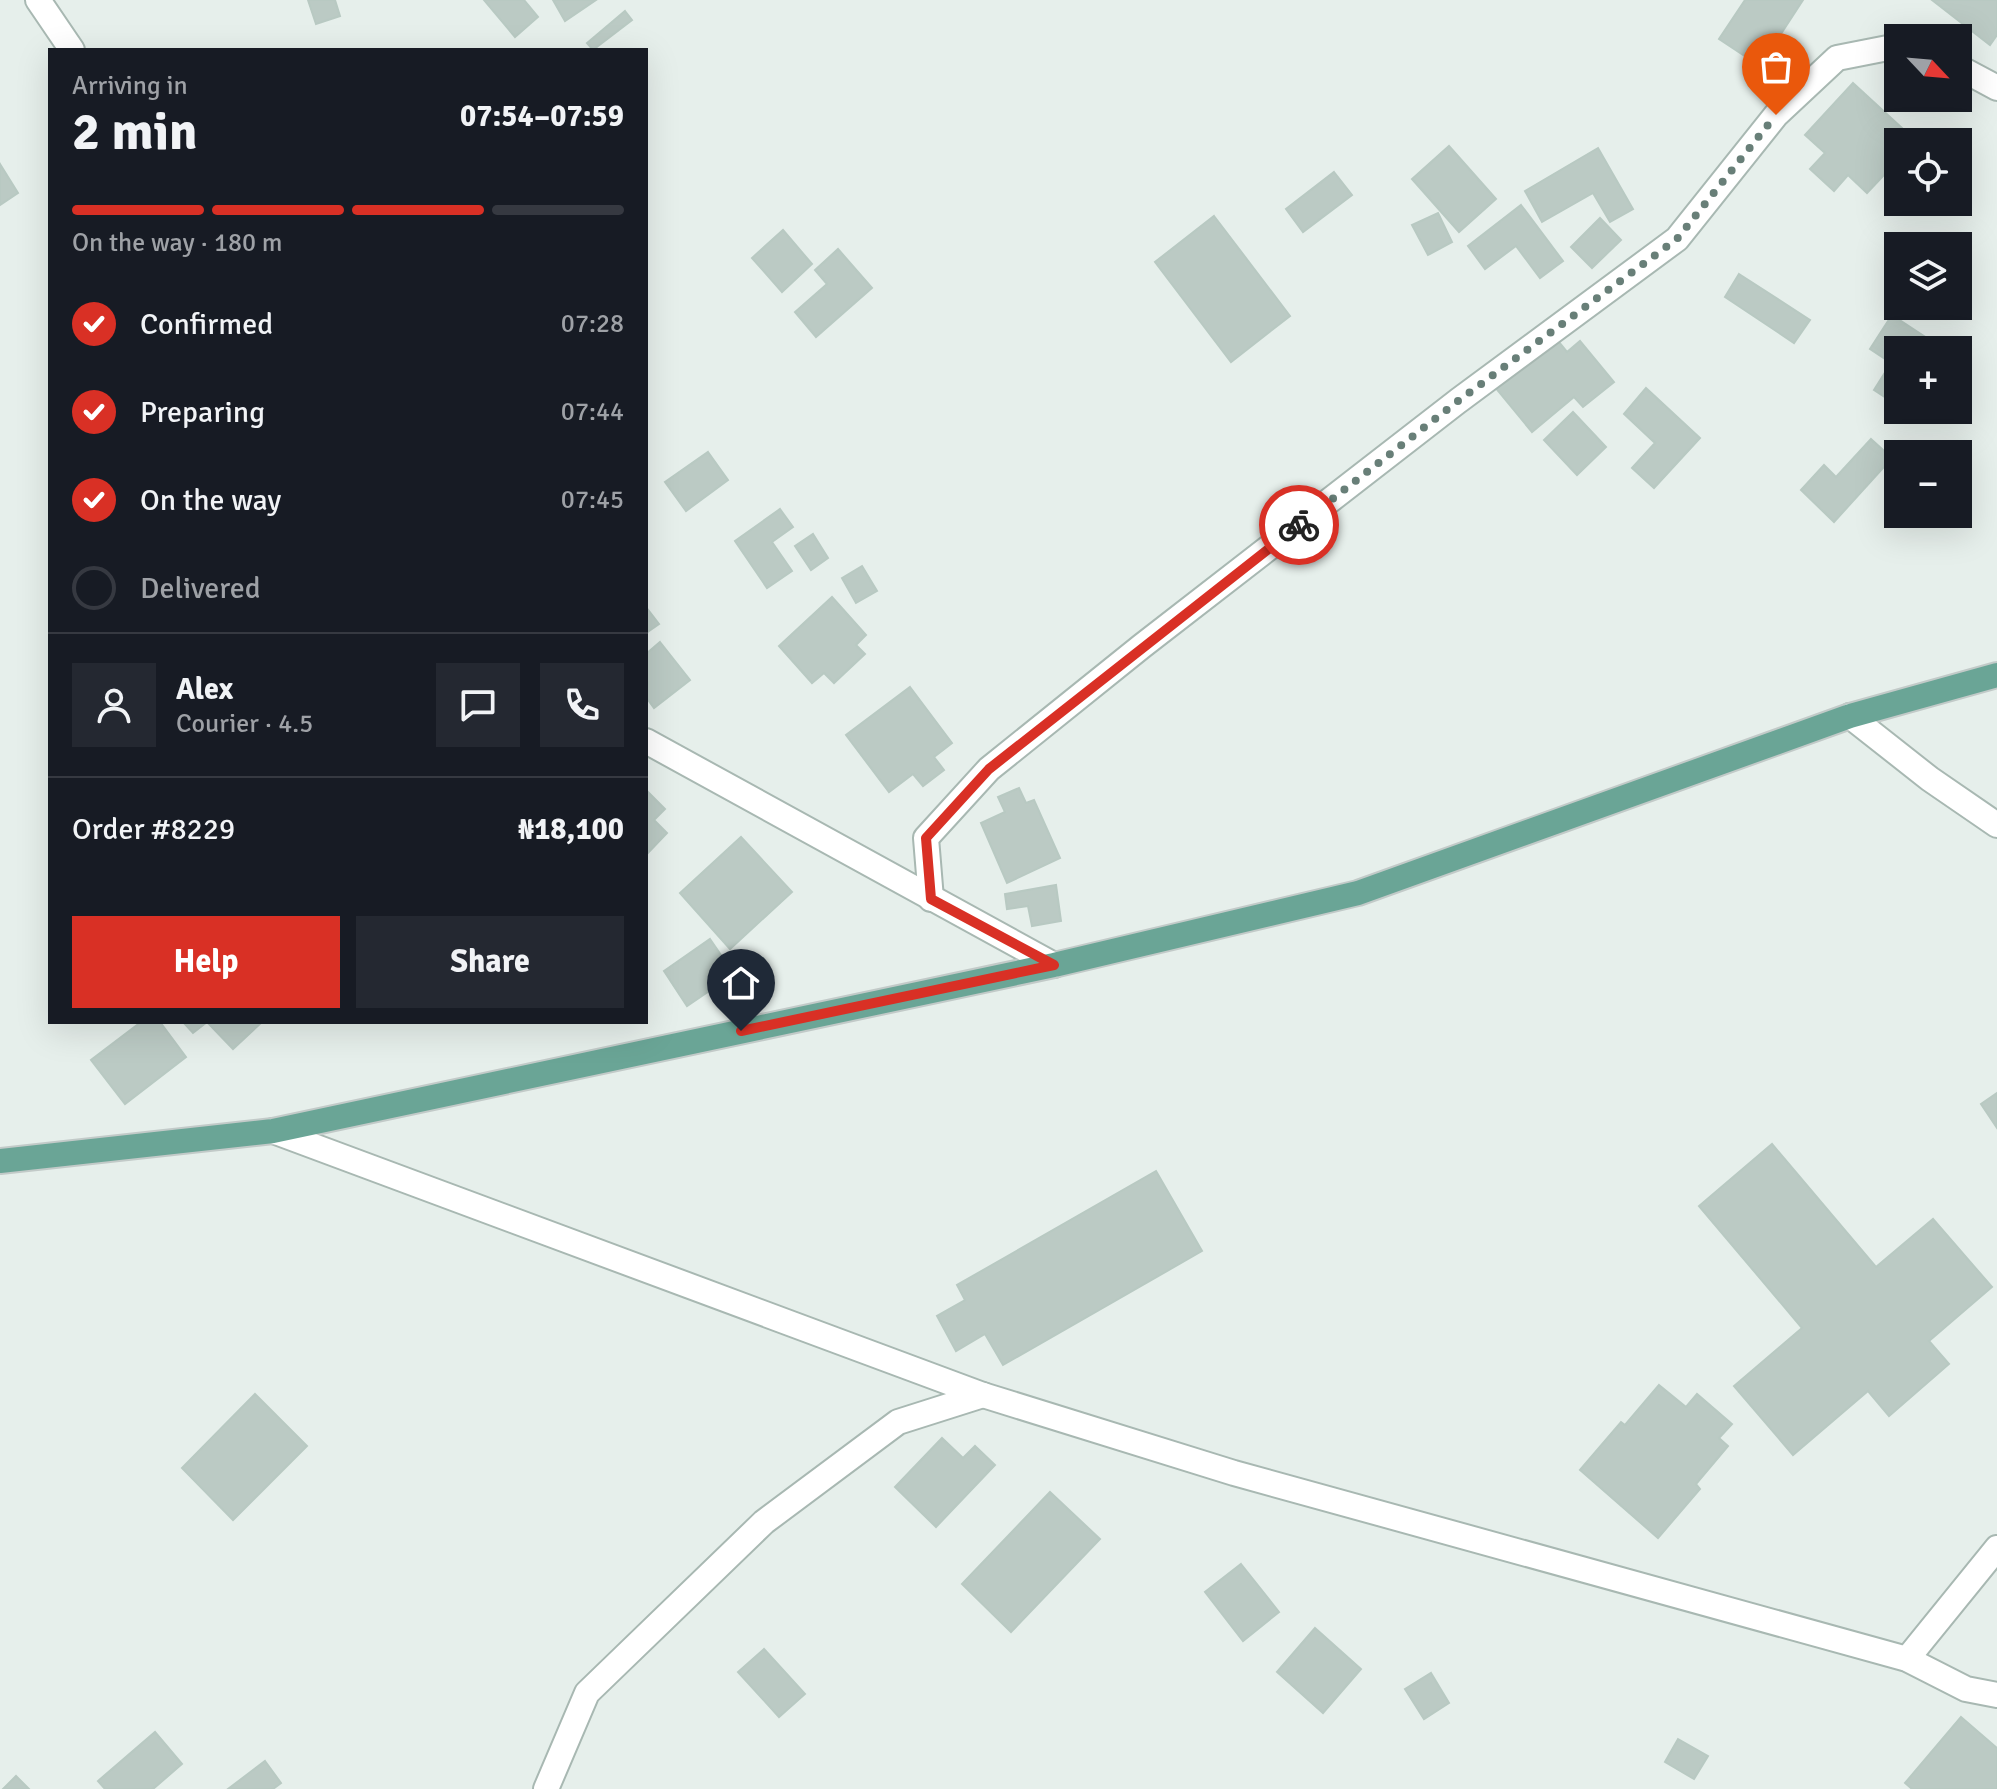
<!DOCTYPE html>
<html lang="en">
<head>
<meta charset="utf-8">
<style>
  body { margin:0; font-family:Signika,sans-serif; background:#242831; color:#f1f3f6; height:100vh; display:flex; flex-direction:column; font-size:30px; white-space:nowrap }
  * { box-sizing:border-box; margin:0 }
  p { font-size:26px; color:#9ea1a6 }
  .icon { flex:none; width:44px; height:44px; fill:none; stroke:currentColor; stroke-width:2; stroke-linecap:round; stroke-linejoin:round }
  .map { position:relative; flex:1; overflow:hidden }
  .panel { position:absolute; left:48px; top:48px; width:600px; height:976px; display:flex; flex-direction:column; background:#171b24; border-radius:0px; box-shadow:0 8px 32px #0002 }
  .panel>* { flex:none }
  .needle { width:52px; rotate:116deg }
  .controls { position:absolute; left:1884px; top:24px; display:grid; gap:16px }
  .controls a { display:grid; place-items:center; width:88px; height:88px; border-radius:0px; background:#171b24; box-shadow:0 8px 32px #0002; font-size:40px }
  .pin { position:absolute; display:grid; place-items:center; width:68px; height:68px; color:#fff; margin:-82px -34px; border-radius:50% 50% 50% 0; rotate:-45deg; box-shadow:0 0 8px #0007 }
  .pin .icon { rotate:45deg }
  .courier { position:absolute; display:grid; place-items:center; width:80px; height:80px; margin:-40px; border:6px solid #d93025; border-radius:50%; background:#fff; color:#222; box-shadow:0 2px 10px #0007 }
  .overview em { font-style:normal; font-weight:700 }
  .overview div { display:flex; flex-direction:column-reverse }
  .overview { display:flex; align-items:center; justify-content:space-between; height:136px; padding:0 24px }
  h1 { font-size:52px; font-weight:700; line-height:60px }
  .bar { display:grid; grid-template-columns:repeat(4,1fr); gap:12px 8px; align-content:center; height:96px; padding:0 24px }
  .bar i { height:10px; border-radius:6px; background:#363941 }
  .bar .selected { background:#d93025 }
  .bar p { grid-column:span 4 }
  .line { display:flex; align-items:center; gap:20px; padding:0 24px; border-top:2px solid #363941 }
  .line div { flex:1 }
  .round { display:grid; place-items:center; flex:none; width:84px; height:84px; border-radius:0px; background:#242831 }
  ol { padding:0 24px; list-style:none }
  li { display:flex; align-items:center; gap:24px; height:88px }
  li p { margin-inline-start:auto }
  li .icon { padding:8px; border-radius:50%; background:#d93025; color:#fff; stroke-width:4 }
  li:last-child { color:#9ea1a6 }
  li i { width:44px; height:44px; border:4px solid #363941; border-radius:50% }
  .primary-button { display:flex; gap:16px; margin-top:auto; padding:16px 24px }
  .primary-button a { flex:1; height:92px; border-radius:0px; background:#d93025; color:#fff; font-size:32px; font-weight:700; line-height:92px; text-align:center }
  .primary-button a+a { background:#242831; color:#f1f3f6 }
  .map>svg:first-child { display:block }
  .building { fill:#bbcac4; stroke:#b8c9c2; stroke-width:2 }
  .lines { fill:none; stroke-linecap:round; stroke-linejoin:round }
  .minor-casing { stroke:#a8b8b2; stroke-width:28 }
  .major-casing { stroke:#c2cac8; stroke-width:28 }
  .minor { stroke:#fff; stroke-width:24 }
  .major { stroke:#6aa596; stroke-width:24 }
  .done { stroke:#687f78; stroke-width:8; stroke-dasharray:0 14.4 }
  .route { stroke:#d93025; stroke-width:10 }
</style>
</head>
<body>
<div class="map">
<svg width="1997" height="1789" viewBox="0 0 1997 1789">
  <rect width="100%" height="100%" fill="#e6efeb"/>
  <g class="building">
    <polygon points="308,0 335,0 340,16 316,24"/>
    <polygon points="484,0 524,0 538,17 515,37"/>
    <polygon points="553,0 596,0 565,21"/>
    <polygon points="1745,0 1803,0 1760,66 1719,39"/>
    <polygon points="1932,0 1997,0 1997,35 1990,45"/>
    <polygon points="625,11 632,20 593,50 587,43"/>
    <polygon points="1853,83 1916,141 1898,142 1898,160 1867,193 1848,175 1834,191 1810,169 1825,153 1805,135"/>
    <polygon points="1449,146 1496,199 1459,232 1412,179"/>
    <polygon points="1598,148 1633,209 1610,222 1593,193 1542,222 1525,191"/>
    <polygon points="0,164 18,193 0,205"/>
    <polygon points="1334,172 1352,195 1303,232 1286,209"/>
    <polygon points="1521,205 1563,261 1540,278 1516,246 1485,269 1468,246"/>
    <polygon points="1438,213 1452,242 1428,255 1412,225"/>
    <polygon points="1214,216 1290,316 1231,362 1155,262"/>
    <polygon points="1600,218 1621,240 1592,268 1571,247"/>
    <polygon points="783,230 812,264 782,292 752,258"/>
    <polygon points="838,249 872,288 816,337 795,312 827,284 815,270"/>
    <polygon points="1739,274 1810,320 1794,343 1725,297"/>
    <polygon points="1917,306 1941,306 1934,317"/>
    <polygon points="1892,315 1933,342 1928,350 1898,350 1898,396 1894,403 1874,390 1891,363 1870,349"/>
    <polygon points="1554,336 1567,352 1580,341 1614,382 1583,407 1574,397 1532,432 1494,386"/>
    <polygon points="1646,388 1700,438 1654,488 1632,468 1655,443 1624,414"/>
    <polygon points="1573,412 1606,447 1577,475 1544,440"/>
    <polygon points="1871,439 1892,458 1834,522 1801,490 1824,465 1836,477"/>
    <polygon points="708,452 728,480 686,511 665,482"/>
    <polygon points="780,509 793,527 772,542 792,571 767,588 735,541"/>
    <polygon points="813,534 828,558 811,570 795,546"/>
    <polygon points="862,566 877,591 856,603 842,578"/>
    <polygon points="832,597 866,635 856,645 865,654 834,683 824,673 812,683 779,646"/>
    <polygon points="646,607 659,624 646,633"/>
    <polygon points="660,642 690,680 654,708 646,697 648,683 646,680 646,654"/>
    <polygon points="910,687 952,743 934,757 944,770 923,786 913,774 889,792 846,735"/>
    <polygon points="1019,788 1026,803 1034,800 1060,858 1007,883 981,823 1005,812 998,797"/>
    <polygon points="646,790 665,809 654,820 667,833 646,855"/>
    <polygon points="741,837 792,892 730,949 680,893"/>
    <polygon points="1056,885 1061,921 1032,926 1028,906 1007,909 1005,894"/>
    <polygon points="710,939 734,974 687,1006 664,971"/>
    <polygon points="141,1022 160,1022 186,1057 125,1104 91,1060"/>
    <polygon points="183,1022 207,1022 193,1033"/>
    <polygon points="207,1022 262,1022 233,1049"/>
    <polygon points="1997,1093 1997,1128 1981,1104"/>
    <polygon points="1772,1144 1876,1267 1933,1219 1992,1287 1929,1341 1949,1364 1889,1416 1868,1391 1793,1455 1734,1386 1802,1328 1699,1206"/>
    <polygon points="1156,1171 1202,1251 1003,1365 985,1334 956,1351 937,1316 965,1300 957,1285"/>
    <polygon points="1659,1385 1686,1407 1697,1394 1732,1424 1719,1438 1728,1446 1696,1484 1700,1489 1658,1538 1580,1470 1621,1422 1625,1425"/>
    <polygon points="255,1394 307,1446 233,1520 182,1468"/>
    <polygon points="942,1438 963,1458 975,1446 995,1465 936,1527 895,1487"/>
    <polygon points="1050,1492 1100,1539 1011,1632 962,1584"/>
    <polygon points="1241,1564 1279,1612 1243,1641 1205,1592"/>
    <polygon points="1315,1628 1361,1669 1323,1713 1277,1672"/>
    <polygon points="764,1649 805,1694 779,1717 738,1672"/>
    <polygon points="1431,1673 1449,1703 1424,1719 1405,1689"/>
    <polygon points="1961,1717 1997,1748 1997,1789 1912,1789 1905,1783"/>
    <polygon points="155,1732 182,1764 153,1789 105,1789 98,1781"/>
    <polygon points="1678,1739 1708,1756 1694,1779 1665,1762"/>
    <polygon points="265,1761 281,1783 273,1789 228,1789"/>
    <polygon points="16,1776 29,1789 3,1789"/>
  </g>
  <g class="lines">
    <g class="minor-casing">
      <g id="minor">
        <polyline points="38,0 72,50"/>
        <polyline points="1958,67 1997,88"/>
        <polyline points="1850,716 1930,779 1997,825"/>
        <polyline points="646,741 1054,965"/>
        <polyline points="931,899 926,838 989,769 1142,646 1458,401 1677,239 1776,115 1837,58 1898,46"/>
        <polyline points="273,1131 983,1395 1234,1473 1907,1659 1966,1689 1997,1695"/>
        <polyline points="1907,1659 1997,1548"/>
        <polyline points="546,1789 587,1693 764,1522 898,1422 983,1395"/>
      </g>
    </g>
    <g class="major-casing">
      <polyline id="major" points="0,1161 273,1131 1054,965 1358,893 1850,716 1997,675"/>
    </g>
    <use href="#minor" class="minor"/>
    <use href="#major" class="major"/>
  </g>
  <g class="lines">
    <polyline class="done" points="1299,525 1458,401 1677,239 1776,115"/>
    <polyline class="route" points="741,1031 1054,965 931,899 926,838 989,769 1299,525"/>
  </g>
</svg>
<div class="controls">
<a><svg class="needle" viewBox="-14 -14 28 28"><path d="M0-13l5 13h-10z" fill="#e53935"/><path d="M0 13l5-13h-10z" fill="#9ea1a6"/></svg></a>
<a><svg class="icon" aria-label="locate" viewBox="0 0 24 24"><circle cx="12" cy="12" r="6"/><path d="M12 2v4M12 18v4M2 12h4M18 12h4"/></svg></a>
<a><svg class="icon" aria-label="layers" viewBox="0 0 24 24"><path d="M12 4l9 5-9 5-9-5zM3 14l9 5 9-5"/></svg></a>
<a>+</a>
<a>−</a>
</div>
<div class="pin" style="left:1776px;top:115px;background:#ea580c"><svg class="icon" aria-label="bag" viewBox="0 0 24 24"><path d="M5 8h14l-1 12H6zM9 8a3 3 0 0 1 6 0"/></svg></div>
<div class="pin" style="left:741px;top:1031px;background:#1f2937"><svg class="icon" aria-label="home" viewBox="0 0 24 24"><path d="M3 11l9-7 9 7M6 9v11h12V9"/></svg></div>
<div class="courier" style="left:1299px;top:525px"><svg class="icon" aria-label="bike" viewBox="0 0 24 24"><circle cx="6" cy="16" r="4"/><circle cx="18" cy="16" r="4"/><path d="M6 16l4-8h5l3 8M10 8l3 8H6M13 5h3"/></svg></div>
<section class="panel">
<div class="overview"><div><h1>2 min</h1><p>Arriving in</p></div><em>07:54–07:59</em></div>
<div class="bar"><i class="selected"></i><i class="selected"></i><i class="selected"></i><i></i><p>On the way · 180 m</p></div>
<ol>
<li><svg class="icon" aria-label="check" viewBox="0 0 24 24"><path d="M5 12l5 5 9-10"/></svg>Confirmed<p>07:28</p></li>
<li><svg class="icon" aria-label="check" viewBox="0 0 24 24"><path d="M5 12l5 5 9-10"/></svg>Preparing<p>07:44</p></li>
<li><svg class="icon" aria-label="check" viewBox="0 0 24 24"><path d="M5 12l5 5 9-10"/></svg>On the way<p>07:45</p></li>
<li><i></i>Delivered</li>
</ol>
<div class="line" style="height:144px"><a class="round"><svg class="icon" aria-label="person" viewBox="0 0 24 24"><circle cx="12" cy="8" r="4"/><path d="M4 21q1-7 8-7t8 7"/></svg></a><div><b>Alex</b><p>Courier · 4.5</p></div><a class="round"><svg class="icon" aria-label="chat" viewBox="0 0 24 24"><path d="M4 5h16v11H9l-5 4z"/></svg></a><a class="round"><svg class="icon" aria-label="phone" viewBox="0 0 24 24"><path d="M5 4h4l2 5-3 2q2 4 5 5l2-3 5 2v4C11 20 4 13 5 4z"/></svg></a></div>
<div class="line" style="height:104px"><div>Order #8229</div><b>₦18,100</b></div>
<div class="primary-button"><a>Help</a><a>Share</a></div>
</section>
</div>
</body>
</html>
